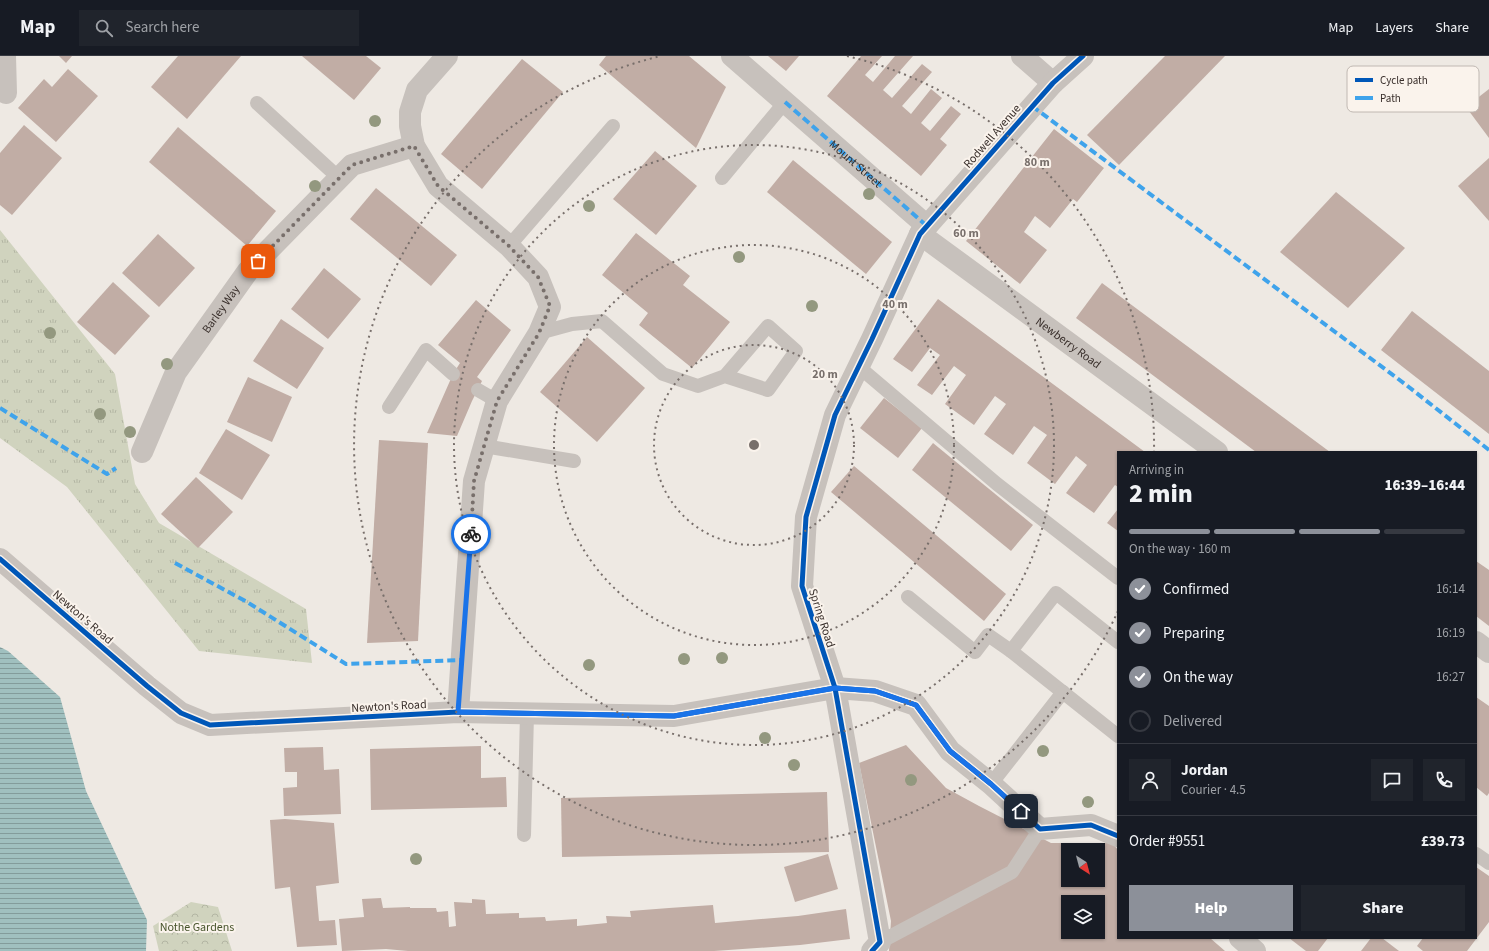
<!DOCTYPE html>
<html lang="en">
<head>
<meta charset="utf-8">
<style>
  body { margin:0; font-family:"Source Sans 3",sans-serif; background:#20242c; color:#f1f3f6; height:100vh; display:flex; flex-direction:column; font-size:15px; white-space:nowrap }
  * { box-sizing:border-box; margin:0 }
  p { font-size:13px; color:#9ea1a6 }
  .icon { flex:none; width:22px; height:22px; fill:none; stroke:currentColor; stroke-width:2; stroke-linecap:round; stroke-linejoin:round }
  .map { position:relative; flex:1; overflow:hidden }
  .side { position:absolute; left:1117px; top:395px; width:360px; height:488px; display:flex; flex-direction:column; background:#171b24; border-radius:0px; box-shadow:0 1px 3px #0004 }
  .side>* { flex:none }
  .needle { width:26px; rotate:144deg }
  .tools { position:absolute; left:1061px; top:787px; display:grid; gap:8px }
  .tools a { display:grid; place-items:center; width:44px; height:44px; border-radius:0px; background:#171b24; box-shadow:0 1px 3px #0004; font-size:20px }
  .pin { position:absolute; display:grid; place-items:center; width:34px; height:34px; color:#fff; margin:-17px; border-radius:8px; box-shadow:0 2px 6px #0006 }
  .courier { position:absolute; display:grid; place-items:center; width:40px; height:40px; margin:-20px; border:3px solid #1a73e8; border-radius:50%; background:#fff; color:#222; box-shadow:0 1px 5px #0007 }
  .headline em { font-style:normal; font-weight:800 }
  .headline div { display:flex; flex-direction:column-reverse }
  .headline { display:flex; align-items:center; justify-content:space-between; height:68px; padding:0 12px }
  h1 { font-size:26px; font-weight:800; line-height:30px }
  .bar { display:grid; grid-template-columns:repeat(4,1fr); gap:6px 4px; align-content:center; height:48px; padding:0 12px }
  .bar i { height:5px; border-radius:3px; background:#363941 }
  .bar .selected { background:#8c9099 }
  .bar p { grid-column:span 4 }
  .line { display:flex; align-items:center; gap:10px; padding:0 12px; border-top:1px solid #363941 }
  .line div { flex:1 }
  .round { display:grid; place-items:center; flex:none; width:42px; height:42px; border-radius:0px; background:#20242c }
  ol { padding:0 12px; list-style:none }
  li { display:flex; align-items:center; gap:12px; height:44px }
  li p { margin-inline-start:auto }
  li .icon { padding:4px; border-radius:50%; background:#8c9099; color:#fff; stroke-width:4 }
  li:last-child { color:#9ea1a6 }
  li i { width:22px; height:22px; border:2px solid #363941; border-radius:50% }
  .action { display:flex; gap:8px; margin-top:auto; padding:8px 12px }
  .action a { flex:1; height:46px; border-radius:0px; background:#8c9099; color:#fff; font-size:16px; font-weight:800; line-height:46px; text-align:center }
  .action a+a { background:#20242c; color:#f1f3f6 }
  header { display:flex; align-items:center; gap:24px; box-sizing:border-box; height:56px; padding:0 20px; background:#171b24; border-bottom:1px solid #363941 }
  header strong { font-size:19px }
  nav { display:flex; gap:22px; margin-inline-start:auto; font-size:14px }
  .search { width:280px; height:36px; background:#20242c; display:flex; align-items:center; gap:10px; box-sizing:border-box; padding:0 14px; border-radius:0px; color:#9ea1a6; font-size:15px }
  .map>svg:first-child { display:block }
  .grass { fill:url(#grass-tufts) }
  .forest { fill:url(#forest-crowns) }
  .water { fill:url(#water-rules) }
  .building { fill:#c1ada5; fill-rule:evenodd }
  .lines { fill:none; stroke-linecap:round; stroke-linejoin:round }
  .lane { stroke:#c7c1bc; stroke-width:14 }
  .street { stroke:#c7c1bc; stroke-width:22 }
  .quiet { stroke:#3fa3eb; stroke-width:4; stroke-dasharray:8 4; stroke-linecap:butt }
  .cycleway-casing { stroke:#faf3ec; stroke-width:8 }
  .cycleway { stroke:#0057b8; stroke-width:5 }
  .tree { fill:#93987f }
  .done { stroke:#786f6b; stroke-width:4; stroke-dasharray:0 7.2 }
  .route { stroke:#1a73e8; stroke-width:5 }
  .ring { fill:none; stroke:#786f6b; stroke-width:2; stroke-dasharray:2 4 }
  .labels { text-anchor:middle; stroke-width:4; stroke-linejoin:round; paint-order:stroke }
  .street-label { font-size:12px; fill:#382e2a; stroke:#faf3ec }
  .park-label { font-size:12px; fill:#49562e; stroke:#faf3ec }
  .key { fill:#faf3ec; stroke:#c0b8b2; stroke-width:1 }
  .key-label { font-size:11px; fill:#382e2a }
  .centre { fill:#786f6b; stroke:#faf3ec; stroke-width:2 }
  .ring-label { font-size:12px; text-anchor:middle; font-weight:bold; fill:#786f6b; stroke:#faf3ec; stroke-width:4; stroke-linejoin:round; paint-order:stroke }
</style>
</head>
<body>
<header>
<strong>Map</strong>
<div class="search"><svg class="icon" aria-label="search" viewBox="0 0 24 24"><circle cx="10" cy="10" r="6"/><path d="M15 15l6 6"/></svg>Search here</div>
<nav><a>Map</a><a>Layers</a><a>Share</a></nav>
</header>
<div class="map">
<svg width="1489" height="895" viewBox="0 0 1489 895">
  <defs>
    <pattern id="grass-tufts" width="24" height="20" patternUnits="userSpaceOnUse"><rect width="24" height="20" fill="#d0d3be"/><path d="M3 7l-1-3M5 7V3M7 7l1-3M15 17l-1-3M17 17v-4M19 17l1-3" fill="none" stroke="#b3b5a3"/></pattern>
    <pattern id="forest-crowns" width="20" height="18" patternUnits="userSpaceOnUse"><rect width="20" height="18" fill="#d0d3be"/><path d="M2 6a3 3 0 1 1 6 0M12 15a3 3 0 1 1 6 0" fill="none" stroke="#b3b5a3"/></pattern>
    <pattern id="water-rules" width="6" height="5" patternUnits="userSpaceOnUse"><rect width="6" height="5" fill="#a0c0bf"/><path d="M0 2.5h6" fill="none" stroke="#839c9b"/></pattern>
  </defs>
  <rect width="100%" height="100%" fill="#eee9e3"/>
  <polygon class="grass" points="0,174 115,318 135,428 159,467 306,553 312,607 199,595 67,431 0,382"/>
  <polygon class="forest" points="191,846 218,851 232,895 159,895 153,870"/>
  <polygon class="water" points="0,591 8,595 60,641 86,735 147,864 146,895 0,895"/>
  <g class="building">
    <polygon points="59,0 72,0 66,7"/>
    <polygon points="178,0 241,0 187,63 151,31"/>
    <polygon points="302,0 366,0 381,12 354,44"/>
    <polygon points="606,0 689,0 726,31 696,92 599,9"/>
    <polygon points="768,0 799,0 786,15"/>
    <polygon points="861,0 882,0 865,19 873,26 895,0 913,0 883,34 892,42 922,8 932,16 902,50 911,58 931,33 942,42 921,67 930,75 951,50 961,58 940,83 947,89 921,120 827,40"/>
    <polygon points="1165,0 1225,0 1119,109 1087,79"/>
    <polygon points="522,3 563,36 482,133 441,98"/>
    <polygon points="68,13 98,40 56,86 18,52 44,23 52,31"/>
    <polygon points="1489,33 1489,82 1466,51"/>
    <polygon points="24,69 62,102 12,159 0,149 0,97"/>
    <polygon points="178,71 276,155 247,190 149,106"/>
    <polygon points="1054,73 1104,112 1077,146 1073,143 1050,172 1035,160 1024,176 1047,194 1020,228 966,185"/>
    <polygon points="655,95 697,130 656,179 613,143"/>
    <polygon points="1489,102 1489,165 1458,130"/>
    <polygon points="793,104 892,186 866,218 767,136"/>
    <polygon points="376,132 457,199 431,230 350,163"/>
    <polygon points="1336,136 1405,192 1348,252 1280,196"/>
    <polygon points="636,177 690,220 683,229 730,266 692,312 639,269 648,257 602,219"/>
    <polygon points="158,178 195,212 159,251 122,217"/>
    <polygon points="324,212 361,243 328,283 291,253"/>
    <polygon points="113,226 150,260 115,299 77,266"/>
    <polygon points="1102,227 1330,396 1256,396 1076,262"/>
    <polygon points="938,243 1145,396 1118,396 1118,431 1115,429 1094,457 1066,437 1087,409 1076,400 1055,428 1027,407 1047,379 1034,370 1013,399 984,378 1006,348 995,340 974,369 945,348 966,319 954,310 932,339 917,329 940,299 930,292 912,316 893,303"/>
    <polygon points="476,244 511,274 477,321 482,325 472,345 457,380 427,377 453,318 460,307 438,289"/>
    <polygon points="1412,255 1489,315 1489,378 1381,294"/>
    <polygon points="281,263 324,292 297,333 253,305"/>
    <polygon points="587,281 645,332 597,386 540,336"/>
    <polygon points="248,321 292,341 272,386 227,366"/>
    <polygon points="884,342 922,372 898,402 860,372"/>
    <polygon points="226,373 270,399 242,444 199,417"/>
    <polygon points="379,384 428,387 418,585 367,587"/>
    <polygon points="933,387 1033,469 1011,495 912,414"/>
    <polygon points="854,410 1006,538 984,565 831,436"/>
    <polygon points="196,421 233,456 198,492 161,458"/>
    <polygon points="1118,453 1118,475 1107,467"/>
    <polygon points="1476,505 1489,514 1489,570 1476,560"/>
    <polygon points="1476,641 1489,650 1489,737 1487,740 1476,731 1476,699 1477,697 1476,696"/>
    <path d="M 906,689 L 946,732 L 979,750 L 1051,787 L 1112,787 L 1118,794 L 1118,882 L 1210,882 L 1225,895 L 889,895 L 891,865 L 859,707 ZM 1068,794 L 1098,794 L 1098,824 L 1068,824 ZM 1068,846 L 1098,846 L 1098,876 L 1068,876 Z"/>
    <polygon points="481,690 481,722 506,721 507,751 371,754 370,693"/>
    <polygon points="323,691 324,714 339,713 341,758 284,760 283,732 297,731 297,716 285,716 284,692"/>
    <polygon points="827,736 829,796 562,801 561,742"/>
    <polygon points="285,763 334,767 339,827 316,830 319,865 335,864 337,889 297,891 290,831 275,833 270,764"/>
    <polygon points="828,798 838,833 795,846 784,811"/>
    <polygon points="1476,811 1489,820 1489,866 1467,895 1423,895 1417,890 1423,882 1476,882"/>
    <polygon points="381,842 383,852 410,851 410,852 436,852 437,856 448,855 449,871 456,870 454,846 472,847 472,843 485,844 486,858 519,857 519,862 545,861 546,865 577,863 577,870 607,867 606,860 631,861 630,855 669,852 713,849 715,867 798,860 846,853 850,883 800,889 714,895 408,895 386,893 342,895 339,863 364,861 362,843"/>
    <polygon points="1289,882 1328,882 1318,895 1306,895"/>
    <polygon points="1371,882 1382,882 1399,895 1361,895"/>
  </g>
  <g class="lines">
    <g class="lane">
      <polyline points="257,47 339,122"/>
      <polyline points="722,122 785,46"/>
      <polyline points="509,190 613,70"/>
      <polyline points="539,277 572,268 602,265 663,318 698,330 725,320 768,270 796,295 768,334 725,320"/>
      <polyline points="859,311 997,428 1118,522"/>
      <polyline points="478,334 497,345"/>
      <polyline points="389,351 426,294 453,318"/>
      <polyline points="484,390 574,405"/>
      <polyline points="908,541 975,596 988,579 1011,595"/>
      <polyline points="1118,586 1056,537 1011,595 1118,680"/>
      <polyline points="991,728 1063,636"/>
      <polyline points="524,779 527,658"/>
      <polyline points="1476,798 1489,807"/>
      <polyline points="880,886 1012,816 1040,773"/>
    </g>
    <g class="street">
      <polyline points="5,0 6,37"/>
      <polyline points="447,0 417,34 410,56 410,70 414,90 438,130 509,190 538,221 550,251 539,277 497,345 474,425 458,656"/>
      <path id="s1" d="M 732,0 L 927,170"/>
      <polyline points="1022,0 1053,27"/>
      <path id="s2" d="M 920,178 L 1217,396"/>
      <path id="s3" d="M 142,396 L 176,316 L 248,215 L 352,109 L 414,90"/>
      <polyline points="0,503 147,630 181,657 210,669 458,656 674,660 835,632 875,635 916,649 950,695 991,728 1040,773 1091,769 1118,780"/>
      <polyline points="1476,586 1489,596"/>
      <polyline points="1240,882 1255,895"/>
      <polyline points="872,895 880,886 835,632 802,530 806,461 835,359 872,283 920,178 1053,27 1083,0"/>
    </g>
    <g class="quiet">
      <polyline points="785,46 927,170"/>
      <polyline points="1032,50 1405,328 1489,394"/>
      <polyline points="0,352 107,418 116,412"/>
      <polyline points="175,507 247,546 346,608 462,604"/>
    </g>
    <g class="cycleway-casing">
      <g id="cycleway">
        <polyline points="0,503 147,630 181,657 210,669 458,656 674,660 835,632 875,635 916,649 950,695 991,728 1040,773 1091,769 1118,780"/>
        <polyline points="872,895 880,886 835,632 802,530 806,461 835,359 872,283 920,178 1053,27 1083,0"/>
      </g>
    </g>
    <use href="#cycleway" class="cycleway"/>
  </g>
  <g class="tree">
    <circle cx="375" cy="65" r="6"/>
    <circle cx="315" cy="130" r="6"/>
    <circle cx="869" cy="138" r="6"/>
    <circle cx="589" cy="150" r="6"/>
    <circle cx="739" cy="201" r="6"/>
    <circle cx="812" cy="250" r="6"/>
    <circle cx="50" cy="277" r="6"/>
    <circle cx="167" cy="308" r="6"/>
    <circle cx="100" cy="358" r="6"/>
    <circle cx="130" cy="376" r="6"/>
    <circle cx="722" cy="602" r="6"/>
    <circle cx="684" cy="603" r="6"/>
    <circle cx="589" cy="609" r="6"/>
    <circle cx="765" cy="682" r="6"/>
    <circle cx="1043" cy="695" r="6"/>
    <circle cx="794" cy="709" r="6"/>
    <circle cx="911" cy="724" r="6"/>
    <circle cx="1088" cy="746" r="6"/>
    <circle cx="416" cy="803" r="6"/>
  </g>
  <g class="lines">
    <polyline class="done" points="258,205 352,109 414,90 438,130 509,190 538,221 550,250 539,277 497,345 474,425 471,478"/>
    <polyline class="route" points="471,478 458,656 674,660 835,632 875,635 916,649 950,695 991,728 1021,755"/>
  </g>
  <g class="ring">
    <circle cx="754" cy="389" r="100"/>
    <circle cx="754" cy="389" r="200"/>
    <circle cx="754" cy="389" r="300"/>
    <path d="M1118 555A400 400 0 1 1 661 0M847 0A400 400 0 0 1 1154 396"/>
  </g>
  <g class="labels">
    <g class="street-label">
      <text transform="translate(992 80) rotate(-49)" y="4">Rodwell Avenue</text>
      <text dy="4" stroke="none"><textPath href="#s1" startOffset="164">Mount Street</textPath></text>
      <text dy="4" stroke="none"><textPath href="#s3" startOffset="164">Barley Way</textPath></text>
      <text dy="4" stroke="none"><textPath href="#s2" startOffset="184">Newberry Road</textPath></text>
      <text transform="translate(83 561) rotate(41)" y="4">Newton's Road</text>
      <text transform="translate(822 562) rotate(72)" y="4">Spring Road</text>
      <text transform="translate(389 650) rotate(-3)" y="4">Newton's Road</text>
    </g>
    <g class="park-label">
      <text x="197" y="875">Nothe Gardens</text>
    </g>
  </g>
  <rect x="1347" y="10" width="132" height="46" rx="6" class="key"/>
  <rect x="1355" y="22" width="18" height="4" fill="#0057b8"/>
  <rect x="1355" y="40" width="18" height="4" fill="#3fa3eb"/>
  <g class="key-label">
    <text x="1380" y="28">Cycle path</text>
    <text x="1380" y="46">Path</text>
  </g>
  <circle cx="754" cy="389" r="6" class="centre"/>
  <g class="ring-label">
    <text x="1037" y="110">80 m</text>
    <text x="966" y="181">60 m</text>
    <text x="895" y="252">40 m</text>
    <text x="825" y="322">20 m</text>
  </g>
</svg>
<div class="tools">
<a><svg class="needle" viewBox="-14 -14 28 28"><path d="M0-13l5 13h-10z" fill="#e53935"/><path d="M0 13l5-13h-10z" fill="#9ea1a6"/></svg></a>
<a><svg class="icon" aria-label="layers" viewBox="0 0 24 24"><path d="M12 4l9 5-9 5-9-5zM3 14l9 5 9-5"/></svg></a>
</div>
<div class="pin" style="left:258px;top:205px;background:#ea580c"><svg class="icon" aria-label="bag" viewBox="0 0 24 24"><path d="M5 8h14l-1 12H6zM9 8a3 3 0 0 1 6 0"/></svg></div>
<div class="pin" style="left:1021px;top:755px;background:#1f2937"><svg class="icon" aria-label="home" viewBox="0 0 24 24"><path d="M3 11l9-7 9 7M6 9v11h12V9"/></svg></div>
<div class="courier" style="left:471px;top:478px"><svg class="icon" aria-label="bike" viewBox="0 0 24 24"><circle cx="6" cy="16" r="4"/><circle cx="18" cy="16" r="4"/><path d="M6 16l4-8h5l3 8M10 8l3 8H6M13 5h3"/></svg></div>
<section class="side">
<div class="headline"><div><h1>2 min</h1><p>Arriving in</p></div><em>16:39–16:44</em></div>
<div class="bar"><i class="selected"></i><i class="selected"></i><i class="selected"></i><i></i><p>On the way · 160 m</p></div>
<ol>
<li><svg class="icon" aria-label="check" viewBox="0 0 24 24"><path d="M5 12l5 5 9-10"/></svg>Confirmed<p>16:14</p></li>
<li><svg class="icon" aria-label="check" viewBox="0 0 24 24"><path d="M5 12l5 5 9-10"/></svg>Preparing<p>16:19</p></li>
<li><svg class="icon" aria-label="check" viewBox="0 0 24 24"><path d="M5 12l5 5 9-10"/></svg>On the way<p>16:27</p></li>
<li><i></i>Delivered</li>
</ol>
<div class="line" style="height:72px"><a class="round"><svg class="icon" aria-label="person" viewBox="0 0 24 24"><circle cx="12" cy="8" r="4"/><path d="M4 21q1-7 8-7t8 7"/></svg></a><div><b>Jordan</b><p>Courier · 4.5</p></div><a class="round"><svg class="icon" aria-label="chat" viewBox="0 0 24 24"><path d="M4 5h16v11H9l-5 4z"/></svg></a><a class="round"><svg class="icon" aria-label="phone" viewBox="0 0 24 24"><path d="M5 4h4l2 5-3 2q2 4 5 5l2-3 5 2v4C11 20 4 13 5 4z"/></svg></a></div>
<div class="line" style="height:52px"><div>Order #9551</div><b>£39.73</b></div>
<div class="action"><a>Help</a><a>Share</a></div>
</section>
</div>
</body>
</html>
